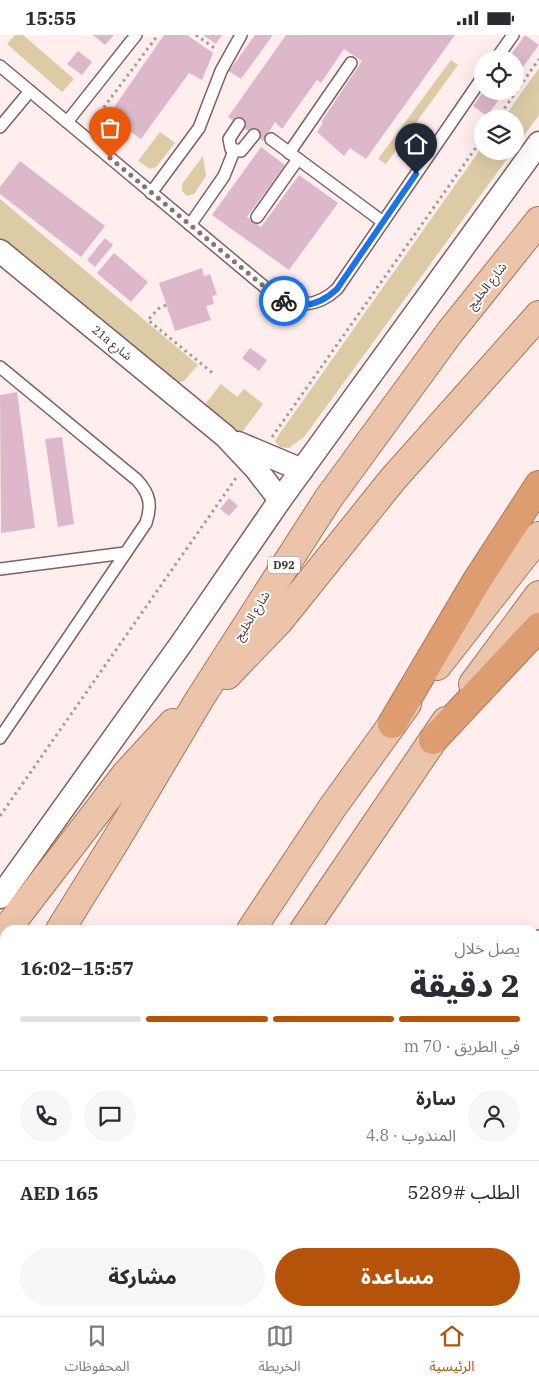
<!DOCTYPE html>
<html lang="ar">
<head>
<meta charset="utf-8">
<style>
  body { margin:0; font-family:"IBM Plex Serif","Noto Sans Arabic",serif; background:#f7f7f7; color:#2b2b33; direction:rtl; height:100vh; display:flex; flex-direction:column; font-size:19px; white-space:nowrap }
  * { box-sizing:border-box; margin:0 }
  p { font-size:16px; color:#7c7c81 }
  .icon { flex:none; width:28px; height:28px; fill:none; stroke:currentColor; stroke-width:2; stroke-linecap:round; stroke-linejoin:round }
  .map { position:relative; flex:1; overflow:hidden; direction:ltr }
  .sheet { position:absolute; left:0px; top:890px; width:540px; height:391px; display:flex; flex-direction:column; background:#fff; border-radius:15px 15px 0 0; box-shadow:0 5px 20px #0002; direction:rtl }
  .sheet>* { flex:none }
  .buttons { position:absolute; left:474px; top:15px; display:grid; gap:10px }
  .buttons a { display:grid; place-items:center; width:50px; height:50px; border-radius:50%; background:#fff; box-shadow:0 5px 20px #0002; font-size:25px }
  .pin { position:absolute; display:grid; place-items:center; width:42px; height:42px; color:#fff; margin:-51px -21px; border-radius:50% 50% 50% 0; rotate:-45deg; box-shadow:0 0 5px #0007 }
  .pin .icon { rotate:45deg }
  .courier { position:absolute; display:grid; place-items:center; width:50px; height:50px; margin:-25px; border:4px solid #1a73e8; border-radius:50%; background:#fff; color:#222; box-shadow:0 1px 6px #0007 }
  .head em { font-style:normal; font-weight:800 }
  .head div { display:flex; flex-direction:column-reverse }
  .head { display:flex; align-items:center; justify-content:space-between; height:85px; padding:0 20px }
  h1 { font-size:32px; font-weight:800; line-height:38px }
  .bar { display:grid; grid-template-columns:repeat(4,1fr); gap:8px 5px; align-content:center; height:60px; padding:0 20px }
  .bar i { height:6px; border-radius:4px; background:#e1e1e2 }
  .bar .active { background:#b45309 }
  .bar p { grid-column:span 4 }
  .line { display:flex; align-items:center; gap:12px; padding:0 20px; border-top:1px solid #e1e1e2 }
  .line div { flex:1 }
  .round { display:grid; place-items:center; flex:none; width:52px; height:52px; border-radius:26px; background:#f7f7f7 }
  .button { display:flex; gap:10px; margin-top:auto; padding:10px 20px }
  .button a { flex:1; height:58px; border-radius:30px; background:#b45309; color:#fff; font-size:20px; font-weight:800; line-height:58px; text-align:center }
  .button a+a { background:#f7f7f7; color:#2b2b33 }
  .status { display:flex; justify-content:space-between; align-items:center; height:35px; padding:0 25px; background:#fff; direction:ltr }
  .status svg { height:14px; fill:currentColor }
  .menu { display:flex; justify-content:space-around; align-items:center; height:70px; border-top:1px solid #e1e1e2; background:#fff; font-size:14px; color:#7c7c81 }
  .menu a { display:grid; justify-items:center; gap:2px }
  .menu .active { color:#b45309 }
  .map>svg:first-child { display:block }
  .green { fill:#dccba5 }
  .building { fill:#dcb8ca }
  .lines { fill:none; stroke-linecap:round; stroke-linejoin:round }
  .lane-casing { stroke:#835f5e; stroke-width:14 }
  .street-casing { stroke:#835f5e; stroke-width:25 }
  .primary-casing { stroke:#a8775b; stroke-width:30 }
  .highway-casing { stroke:#a8775b; stroke-width:30 }
  .path { stroke:#a89897; stroke-width:3; stroke-dasharray:2.5 4; stroke-linecap:butt }
  .lane { stroke:#fff; stroke-width:11 }
  .street { stroke:#fff; stroke-width:22 }
  .primary { stroke:#ebc4aa; stroke-width:28 }
  .highway { stroke:#de9c71; stroke-width:28 }
  .done { stroke:#857474; stroke-width:5; stroke-dasharray:0 9 }
  .route { stroke:#1a73e8; stroke-width:6 }
  .labels { text-anchor:middle; stroke-width:4; stroke-linejoin:round; paint-order:stroke }
  .shield { fill:#fff; stroke:#7b7070; stroke-width:1 }
  .shield-label { font-size:11px; font-weight:bold; fill:#433333 }
  .street-label { font-size:12px; fill:#433333; stroke:#fff }
</style>
</head>
<body>
<div class="status"><b>15:55</b><svg viewBox="0 0 49 12"><path d="M0 12V9h3v3zM5 12V6h3v6zM10 12V3h3v9zM15 12V0h3v12zM26 1h20v11H26zM47 4h2v5h-2z"/></svg></div>
<div class="map">
<svg width="539" height="1281" viewBox="0 0 539 1281">
  <rect width="100%" height="100%" fill="#ffeeed"/>
  <g class="green">
    <polygon points="15,0 23,0 74,44 62,57 7,9"/>
    <polygon points="451,25 458,30 386,129 378,124"/>
    <polygon points="539,33 539,80 515,113 515,84 503,84"/>
    <polygon points="160,97 175,108 156,132 150,134 138,126"/>
    <polygon points="482,112 482,116 513,116 304,402 289,413 279,412 275,406 278,401"/>
    <polygon points="203,121 206,141 194,159 187,161 182,156 182,149"/>
    <polygon points="0,164 198,330 184,346 176,348 0,208"/>
    <polygon points="221,349 237,362 244,354 263,369 240,400 203,372"/>
  </g>
  <g class="building">
    <polygon points="93,0 114,0 105,10"/>
    <polygon points="164,0 187,0 213,18 202,45 189,38 141,104 108,81"/>
    <polygon points="203,0 222,0 216,9"/>
    <polygon points="255,0 273,0 241,44 229,36"/>
    <polygon points="286,0 455,0 366,124 350,113 344,121 317,97 323,88 321,87 362,26 344,14 321,48 317,45 282,94 275,87 263,106 228,82"/>
    <polygon points="525,0 539,10 515,43 515,24 508,24"/>
    <polygon points="78,16 92,27 82,40 67,29"/>
    <polygon points="484,56 505,56 487,81 473,71"/>
    <polygon points="261,112 285,130 247,182 261,192 299,140 338,168 289,235 212,180"/>
    <polygon points="20,126 105,191 81,222 0,159 0,152"/>
    <polygon points="105,203 113,210 95,232 87,225"/>
    <polygon points="114,218 148,247 131,267 97,238"/>
    <polygon points="202,233 204,241 210,239 217,260 212,261 214,269 206,271 211,285 175,296 159,248"/>
    <polygon points="250,313 267,325 259,336 242,323"/>
    <polygon points="17,357 35,493 1,498 0,360"/>
    <polygon points="62,402 74,489 58,492 45,404"/>
    <polygon points="229,463 238,471 229,481 220,474"/>
  </g>
  <g class="lines">
    <g class="lane-casing">
      <g id="lane">
        <polyline points="496,24 513,0"/>
        <path d="M 0,31 L 273,259 C 295,274 318,272 337,254 L 482,43"/>
        <polyline points="67,87 136,0"/>
        <polyline points="239,89 229,104 231,114 241,116 254,100"/>
        <polyline points="0,92 30,56"/>
        <polyline points="271,104 383,187"/>
        <polyline points="289,118 351,28"/>
        <polyline points="151,158 199,93 221,36 241,0"/>
        <polyline points="257,182 298,124"/>
        <polyline points="190,190 224,141 234,116"/>
        <path d="M 0,332 L 137,445 C 150,459 152,470 146,488 L 0,703"/>
        <polyline points="0,534 125,518"/>
        <polyline points="535,906 539,901"/>
        <polyline points="535,1206 539,1201"/>
        <polyline points="235,1281 239,1276"/>
        <polyline points="488,1281 490,1276"/>
      </g>
    </g>
    <g class="street-casing">
      <g id="street">
        <polyline points="0,216 225,401 256,434 280,465"/>
        <polyline points="238,408 302,435"/>
        <polyline points="0,862 181,609 280,465 539,108"/>
      </g>
    </g>
    <g class="primary-casing">
      <g id="primary">
        <polyline points="437,631 539,501"/>
        <polyline points="227,640 279,586 393,444 539,280"/>
        <polyline points="473,649 539,560"/>
        <polyline points="6,895 126,739 173,688"/>
        <polyline points="60,895 116,805 199,665 328,464 450,297 539,186"/>
        <polyline points="251,895 332,773 407,669"/>
        <polyline points="304,895 446,686"/>
        <polyline points="0,984 5,977"/>
        <polyline points="69,1281 72,1276"/>
      </g>
    </g>
    <g class="highway-casing">
      <g id="highway">
        <polyline points="392,689 476,547 539,450"/>
        <polyline points="433,705 539,592"/>
      </g>
    </g>
    <g class="path">
      <polyline points="196,0 217,15"/>
      <polyline points="497,84 539,24"/>
      <polyline points="92,88 158,0"/>
      <polyline points="166,270 158,274 148,285 215,340"/>
      <polyline points="272,402 482,104"/>
      <polyline points="0,781 236,443"/>
    </g>
    <use href="#lane" class="lane"/>
    <use href="#street" class="street"/>
    <use href="#primary" class="primary"/>
    <use href="#highway" class="highway"/>
  </g>
  <g class="lines">
    <polyline class="done" points="110,123 273,259 284,266"/>
    <path class="route" d="M 284,266 C 304,275 322,268 337,254 L 416,139"/>
  </g>
  <g class="labels">
    <rect class="shield" x="268" y="521.5" width="32" height="17" rx="4"/>
    <g class="shield-label">
      <text x="284" y="534">D92</text>
    </g>
    <g class="street-label">
      <text transform="translate(487 251) rotate(-52)" y="4">شارع الخليج</text>
      <text transform="translate(112 308) rotate(39)" y="4">21a شارع</text>
      <text transform="translate(252 581) rotate(-58)" y="4">شارع الخليج</text>
    </g>
  </g>
</svg>
<div class="buttons">
<a><svg class="icon" aria-label="locate" viewBox="0 0 24 24"><circle cx="12" cy="12" r="6"/><path d="M12 2v4M12 18v4M2 12h4M18 12h4"/></svg></a>
<a><svg class="icon" aria-label="layers" viewBox="0 0 24 24"><path d="M12 4l9 5-9 5-9-5zM3 14l9 5 9-5"/></svg></a>
</div>
<div class="pin" style="left:110px;top:123px;background:#ea580c"><svg class="icon" aria-label="bag" viewBox="0 0 24 24"><path d="M5 8h14l-1 12H6zM9 8a3 3 0 0 1 6 0"/></svg></div>
<div class="pin" style="left:416px;top:139px;background:#1f2937"><svg class="icon" aria-label="home" viewBox="0 0 24 24"><path d="M3 11l9-7 9 7M6 9v11h12V9"/></svg></div>
<div class="courier" style="left:284px;top:266px"><svg class="icon" aria-label="bike" viewBox="0 0 24 24"><circle cx="6" cy="16" r="4"/><circle cx="18" cy="16" r="4"/><path d="M6 16l4-8h5l3 8M10 8l3 8H6M13 5h3"/></svg></div>
<section class="sheet">
<div class="head"><div><h1>2 دقيقة</h1><p>يصل خلال</p></div><em>15:57–16:02</em></div>
<div class="bar"><i class="active"></i><i class="active"></i><i class="active"></i><i></i><p>في الطريق · 70 m</p></div>
<div class="line" style="height:90px"><a class="round"><svg class="icon" aria-label="person" viewBox="0 0 24 24"><circle cx="12" cy="8" r="4"/><path d="M4 21q1-7 8-7t8 7"/></svg></a><div><b>سارة</b><p>المندوب · 4.8</p></div><a class="round"><svg class="icon" aria-label="chat" viewBox="0 0 24 24"><path d="M4 5h16v11H9l-5 4z"/></svg></a><a class="round"><svg class="icon" aria-label="phone" viewBox="0 0 24 24"><path d="M5 4h4l2 5-3 2q2 4 5 5l2-3 5 2v4C11 20 4 13 5 4z"/></svg></a></div>
<div class="line" style="height:65px"><div>الطلب #5289</div><b>AED 165</b></div>
<div class="button"><a>مساعدة</a><a>مشاركة</a></div>
</section>
</div>
<nav class="menu">
<a class="active"><svg class="icon" aria-label="home" viewBox="0 0 24 24"><path d="M3 11l9-7 9 7M6 9v11h12V9"/></svg>الرئيسية</a>
<a><svg class="icon" aria-label="map" viewBox="0 0 24 24"><path d="M3 6l6-2 6 2 6-2v14l-6 2-6-2-6 2zM9 4v14M15 6v14"/></svg>الخريطة</a>
<a><svg class="icon" aria-label="saved" viewBox="0 0 24 24"><path d="M7 4h10v16l-5-4-5 4z"/></svg>المحفوظات</a>
</nav>
</body>
</html>
